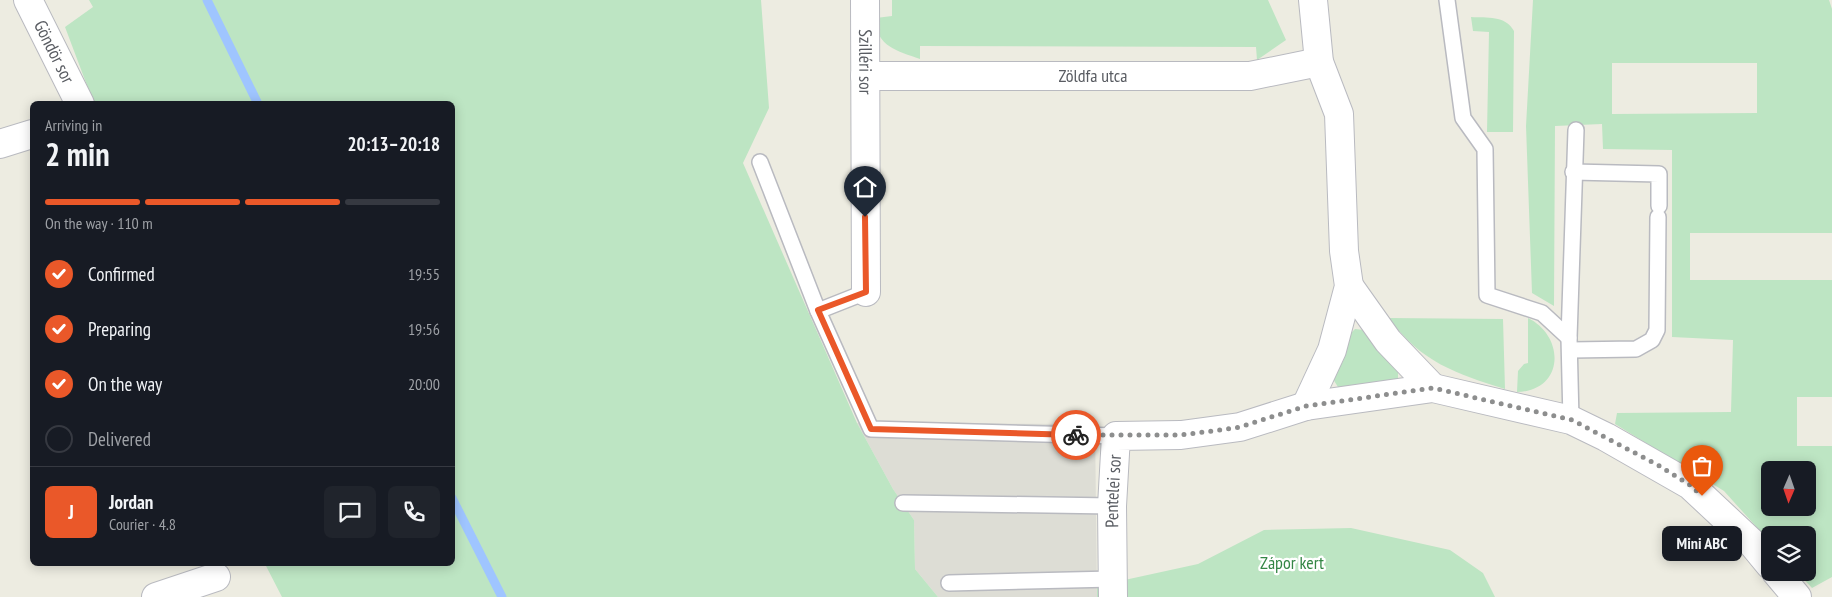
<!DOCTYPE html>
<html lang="en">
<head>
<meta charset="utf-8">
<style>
  body { margin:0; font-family:"PT Sans Narrow",sans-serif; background:#20242c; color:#f1f3f6; height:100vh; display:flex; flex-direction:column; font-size:19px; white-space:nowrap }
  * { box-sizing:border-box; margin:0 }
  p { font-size:16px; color:#9ea1a6 }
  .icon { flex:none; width:28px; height:28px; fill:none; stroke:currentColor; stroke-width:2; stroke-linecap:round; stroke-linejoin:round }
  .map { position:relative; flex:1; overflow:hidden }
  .details { position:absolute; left:30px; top:101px; width:425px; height:465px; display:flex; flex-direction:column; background:#171b24; border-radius:8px; box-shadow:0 2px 12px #0003 }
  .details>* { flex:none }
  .needle { width:32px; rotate:182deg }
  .tools { position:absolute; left:1761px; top:461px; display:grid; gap:10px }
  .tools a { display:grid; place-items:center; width:55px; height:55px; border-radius:8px; background:#171b24; box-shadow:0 2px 12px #0003; font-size:25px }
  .pin { position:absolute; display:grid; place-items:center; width:42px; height:42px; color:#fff; margin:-51px -21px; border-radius:50% 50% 50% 0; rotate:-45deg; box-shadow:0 0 5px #0007 }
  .pin .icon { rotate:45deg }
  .courier { position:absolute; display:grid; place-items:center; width:50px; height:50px; margin:-25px; border:4px solid #ea5829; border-radius:50%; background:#fff; color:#222; box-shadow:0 1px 6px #0007 }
  .bubble { position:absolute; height:35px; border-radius:8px; background:#171b24; box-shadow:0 2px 12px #0003; font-size:16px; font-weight:700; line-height:35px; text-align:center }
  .overview em { font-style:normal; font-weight:700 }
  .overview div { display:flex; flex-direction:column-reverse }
  .overview { display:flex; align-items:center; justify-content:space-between; height:85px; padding:0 15px }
  h1 { font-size:32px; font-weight:700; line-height:38px }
  .bar { display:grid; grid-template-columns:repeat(4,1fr); gap:8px 5px; align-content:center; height:60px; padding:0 15px }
  .bar i { height:6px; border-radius:4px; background:#363941 }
  .bar .selected { background:#ea5829 }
  .bar p { grid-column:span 4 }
  .line { display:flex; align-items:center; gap:12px; padding:0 15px; border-top:1px solid #363941 }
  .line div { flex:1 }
  .round { display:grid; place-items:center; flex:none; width:52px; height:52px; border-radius:8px; background:#20242c }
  ol { padding:0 15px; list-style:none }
  li { display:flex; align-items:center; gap:15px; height:55px }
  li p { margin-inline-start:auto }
  li .icon { padding:5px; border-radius:50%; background:#ea5829; color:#fff; stroke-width:4 }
  li:last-child { color:#9ea1a6 }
  li i { width:28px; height:28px; border:2px solid #363941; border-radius:50% }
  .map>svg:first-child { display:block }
  .industrial { fill:#ddddd5 }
  .green { fill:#bde5c3; fill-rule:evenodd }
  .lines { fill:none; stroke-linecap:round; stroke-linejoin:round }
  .stream { stroke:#9fc5ff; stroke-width:9 }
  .service-casing { stroke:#b9bac0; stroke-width:18 }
  .minor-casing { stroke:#b9bac0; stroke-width:30 }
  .service { stroke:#fff; stroke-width:15 }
  .minor { stroke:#fff; stroke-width:28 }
  .done { stroke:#8d8e8e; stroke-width:5; stroke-dasharray:0 9 }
  .route { stroke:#ea5829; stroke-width:6 }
  .labels { text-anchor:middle; stroke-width:4.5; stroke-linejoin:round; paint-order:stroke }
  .street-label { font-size:18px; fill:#595c62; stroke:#fff }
  .park-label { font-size:18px; fill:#348645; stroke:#fff }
</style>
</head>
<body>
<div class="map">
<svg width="1832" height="597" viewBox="0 0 1832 597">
  <rect width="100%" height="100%" fill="#edece1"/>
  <polygon class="industrial" points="857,423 1095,424 1097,597 938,597 915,569 914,520 893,489"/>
  <g class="green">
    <polygon points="89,0 761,0 769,108 743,163 857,423 893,489 914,520 915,569 938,597 282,597 265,564 452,564 452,104 94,104 65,27 93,7"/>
    <path d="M 892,0 L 1268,0 L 1286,40 L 1257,60 L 1256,47 L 920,46 L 920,59 C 897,51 875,46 876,18 L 892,16 Z"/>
    <path d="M 1533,0 L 1829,0 L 1832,9 L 1832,233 L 1690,233 L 1690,280 L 1832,280 L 1832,397 L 1797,397 L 1797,446 L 1832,446 L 1832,577 L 1812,588 L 1798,573 L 1808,572 L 1808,535 L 1770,535 L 1770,542 L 1724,491 L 1615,424 L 1617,413 L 1731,412 L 1733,340 L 1672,337 L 1672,150 L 1603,149 L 1602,124 L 1555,126 L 1554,306 L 1532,293 L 1526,126 ZM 1612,63 L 1757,63 L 1757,113 L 1612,114 ZM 1770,470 L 1808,470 L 1808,508 L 1770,508 Z"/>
    <path d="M 1471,17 C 1487,18 1505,15 1514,31 L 1513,132 L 1487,132 L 1489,32 L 1473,31 Z"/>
    <path d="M 1389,318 L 1503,319 L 1505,389 C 1457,374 1420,362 1389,318 Z"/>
    <path d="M 1528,318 C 1566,337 1564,391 1517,392 L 1518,371 L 1524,364 L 1528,363 Z"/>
    <polygon points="1355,329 1364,330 1398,370 1398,381 1343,390 1338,387 1333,379 1343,361 1350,334"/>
    <polygon points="1351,528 1450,550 1483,573 1495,597 1097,597 1097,586 1198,564 1264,530"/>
  </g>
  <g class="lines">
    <g class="stream">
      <polyline points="207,0 258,104"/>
      <polyline points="452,498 502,597"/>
    </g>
    <g class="service-casing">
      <g id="service">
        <polyline points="1447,0 1463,118 1485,149 1487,295 1542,313 1569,338"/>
        <polyline points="760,162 818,311 871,429 1116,436"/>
        <polyline points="1573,172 1659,174 1659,206"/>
        <polyline points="818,311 866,292"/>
        <polyline points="1571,350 1636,349 1652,340 1657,330 1658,217"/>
        <polyline points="1571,420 1569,338 1576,130"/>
        <polyline points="903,503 1112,506"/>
        <polyline points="949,583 1113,579"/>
      </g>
    </g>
    <g class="minor-casing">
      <g id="minor">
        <path id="s1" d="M 28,0 L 80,104"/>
        <path id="s2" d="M 865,0 L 866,292"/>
        <path id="s3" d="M 865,76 L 1250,76 L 1319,62"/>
        <polyline points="0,144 32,134"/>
        <polyline points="1349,286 1388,341 1433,388"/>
        <polyline points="1306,406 1332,350 1349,286 1344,251 1339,114 1319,62 1313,0"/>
        <polyline points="1776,572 1797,597"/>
        <polyline points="156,597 216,577"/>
        <path id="s4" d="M 1113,597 L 1112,506 L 1116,436 L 1181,435 L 1240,427 L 1306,406 L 1433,388 L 1571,420 L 1606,437 L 1690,485 L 1751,542 L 1770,565"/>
      </g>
    </g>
    <use href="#service" class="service"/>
    <use href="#minor" class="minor"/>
  </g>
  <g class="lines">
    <polyline class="done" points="1076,435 1181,435 1220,430 1240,427 1306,406 1433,388 1572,420 1658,465 1690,485 1702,496"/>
    <polyline class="route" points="865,217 866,292 818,310 871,429 1076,435"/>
  </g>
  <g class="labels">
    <g class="street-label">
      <text dy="6" stroke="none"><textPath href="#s1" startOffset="58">Göndör sor</textPath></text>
      <text dy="6" stroke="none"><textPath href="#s2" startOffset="62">Szilléri sor</textPath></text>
      <text dy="6" stroke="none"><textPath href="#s3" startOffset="228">Zöldfa utca</textPath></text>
      <text dy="6" stroke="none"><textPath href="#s4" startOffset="106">Pentelei sor</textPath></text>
    </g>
    <g class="park-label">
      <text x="1292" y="569">Zápor kert</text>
    </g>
  </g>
</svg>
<div class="tools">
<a><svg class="needle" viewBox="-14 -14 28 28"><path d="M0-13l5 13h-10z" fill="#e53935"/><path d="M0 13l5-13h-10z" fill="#9ea1a6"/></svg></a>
<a><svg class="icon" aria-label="layers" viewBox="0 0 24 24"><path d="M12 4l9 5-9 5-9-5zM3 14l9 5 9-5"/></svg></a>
</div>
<div class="pin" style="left:1702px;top:496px;background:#ea580c"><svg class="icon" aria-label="bag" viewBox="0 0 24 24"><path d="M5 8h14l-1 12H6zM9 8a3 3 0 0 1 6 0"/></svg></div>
<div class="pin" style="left:865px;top:217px;background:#1f2937"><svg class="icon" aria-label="home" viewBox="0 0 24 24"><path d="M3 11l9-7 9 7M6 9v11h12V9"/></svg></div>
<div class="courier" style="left:1076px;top:435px"><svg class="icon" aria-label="bike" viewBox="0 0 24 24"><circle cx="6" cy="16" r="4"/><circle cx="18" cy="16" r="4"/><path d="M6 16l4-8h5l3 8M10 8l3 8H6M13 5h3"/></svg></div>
<div class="bubble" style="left:1662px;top:526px;width:80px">Mini ABC</div>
<section class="details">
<div class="overview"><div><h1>2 min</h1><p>Arriving in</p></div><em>20:13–20:18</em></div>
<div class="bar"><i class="selected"></i><i class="selected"></i><i class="selected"></i><i></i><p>On the way · 110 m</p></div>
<ol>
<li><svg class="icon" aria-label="check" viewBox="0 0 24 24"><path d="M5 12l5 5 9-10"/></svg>Confirmed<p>19:55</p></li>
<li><svg class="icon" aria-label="check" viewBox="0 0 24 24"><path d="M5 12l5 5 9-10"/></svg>Preparing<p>19:56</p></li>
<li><svg class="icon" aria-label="check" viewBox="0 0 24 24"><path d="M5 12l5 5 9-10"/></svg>On the way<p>20:00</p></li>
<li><i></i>Delivered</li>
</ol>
<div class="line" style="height:90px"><b class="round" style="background:#ea5829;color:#fff">J</b><div><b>Jordan</b><p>Courier · 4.8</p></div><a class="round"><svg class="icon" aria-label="chat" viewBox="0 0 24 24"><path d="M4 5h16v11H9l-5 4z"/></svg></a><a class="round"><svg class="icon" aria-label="phone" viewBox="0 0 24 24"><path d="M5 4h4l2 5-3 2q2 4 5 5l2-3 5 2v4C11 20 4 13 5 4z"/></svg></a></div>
</section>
</div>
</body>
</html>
